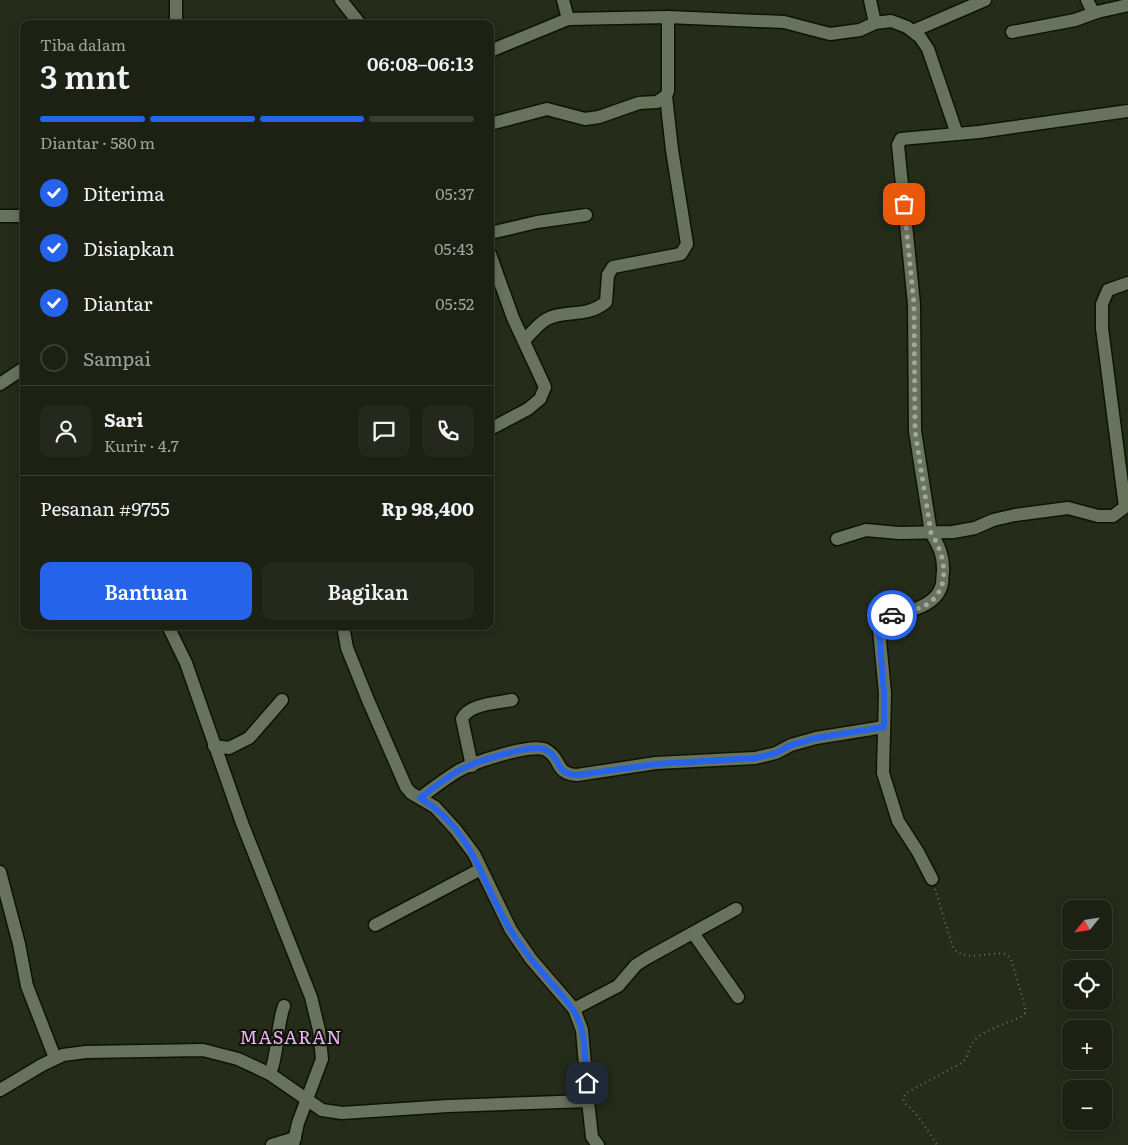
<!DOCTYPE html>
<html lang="id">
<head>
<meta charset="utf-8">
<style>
  body { margin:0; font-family:Literata,serif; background:#25291d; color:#f1f3f6; height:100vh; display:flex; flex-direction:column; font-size:19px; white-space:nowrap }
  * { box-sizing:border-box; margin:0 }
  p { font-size:16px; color:#a0a3a0 }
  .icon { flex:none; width:28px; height:28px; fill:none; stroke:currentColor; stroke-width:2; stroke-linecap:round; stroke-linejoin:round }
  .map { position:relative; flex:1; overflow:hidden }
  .drawer { position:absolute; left:20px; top:20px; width:474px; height:610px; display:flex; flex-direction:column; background:#1c2114; border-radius:10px; box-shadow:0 2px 12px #0003,0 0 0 1px #3a3e34 }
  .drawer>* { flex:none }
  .needle { width:32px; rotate:240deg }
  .buttons { position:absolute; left:1062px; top:900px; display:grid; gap:10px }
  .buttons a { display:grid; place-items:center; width:50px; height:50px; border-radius:10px; background:#1c2114; box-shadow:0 2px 12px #0003,0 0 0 1px #3a3e34; font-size:25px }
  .pin { position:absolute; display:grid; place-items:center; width:42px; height:42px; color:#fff; margin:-21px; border-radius:10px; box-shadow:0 2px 8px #0006 }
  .courier { position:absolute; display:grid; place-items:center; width:50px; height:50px; margin:-25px; border:4px solid #2563eb; border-radius:50%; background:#fff; color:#222; box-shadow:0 1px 6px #0007 }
  .overview em { font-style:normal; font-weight:600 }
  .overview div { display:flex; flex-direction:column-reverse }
  .overview { display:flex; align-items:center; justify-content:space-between; height:85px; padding:0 20px }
  h1 { font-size:32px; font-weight:600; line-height:38px }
  .bar { display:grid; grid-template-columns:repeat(4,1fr); gap:8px 5px; align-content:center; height:60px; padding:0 20px }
  .bar i { height:6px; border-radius:4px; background:#3a3e34 }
  .bar .current { background:#2563eb }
  .bar p { grid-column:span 4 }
  .line { display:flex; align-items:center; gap:12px; padding:0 20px; border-top:1px solid #3a3e34 }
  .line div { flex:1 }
  .round { display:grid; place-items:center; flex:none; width:52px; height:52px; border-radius:10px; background:#25291d }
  ol { padding:0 20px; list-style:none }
  li { display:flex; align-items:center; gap:15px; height:55px }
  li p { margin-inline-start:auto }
  li .icon { padding:5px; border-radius:50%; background:#2563eb; color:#fff; stroke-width:4 }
  li:last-child { color:#a0a3a0 }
  li i { width:28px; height:28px; border:2px solid #3a3e34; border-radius:50% }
  .primary-button { display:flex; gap:10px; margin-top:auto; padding:10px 20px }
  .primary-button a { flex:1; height:58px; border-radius:10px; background:#2563eb; color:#fff; font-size:20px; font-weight:600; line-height:58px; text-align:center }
  .primary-button a+a { background:#25291d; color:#f1f3f6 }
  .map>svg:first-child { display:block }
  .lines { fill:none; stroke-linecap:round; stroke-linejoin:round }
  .minor-casing { stroke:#0e1404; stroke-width:15 }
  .path { stroke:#6e7464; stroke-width:2; stroke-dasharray:1 4; stroke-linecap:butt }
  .minor { stroke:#69725d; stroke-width:12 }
  .done { stroke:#a1a799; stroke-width:5; stroke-dasharray:0 9 }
  .route { stroke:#2563eb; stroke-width:6 }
  .labels { text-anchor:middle; stroke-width:4.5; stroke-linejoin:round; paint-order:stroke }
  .quarter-label { font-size:18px; letter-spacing:1px; fill:#edb5ef; stroke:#10130b }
</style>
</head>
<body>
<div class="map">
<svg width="1128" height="1145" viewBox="0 0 1128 1145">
  <rect width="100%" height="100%" fill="#252c1a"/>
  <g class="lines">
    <g class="minor-casing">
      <g id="minor">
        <polyline points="176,0 176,24"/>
        <polyline points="341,0 360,24"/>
        <polyline points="563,0 568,19"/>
        <polyline points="870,0 875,23"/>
        <polyline points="1087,0 1092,10 1097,12 1128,5"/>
        <polyline points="913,31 985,0"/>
        <polyline points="1012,32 1075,20 1097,12"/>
        <polyline points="490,51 568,19 668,17 784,22 830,34 860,30 875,23 891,21 907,27 920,37 928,49 957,134"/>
        <polyline points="490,124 547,109 585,119 599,117 639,103 657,102 666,96 668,91 668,17"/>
        <polyline points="0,216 24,216"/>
        <polyline points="490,233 537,222 586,215"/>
        <polyline points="490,254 513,318 545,387 540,399 528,409 490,429"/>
        <path d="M 524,341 C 531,333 538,324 547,319 C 565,309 585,319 606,302 L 608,275 L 613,267 L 681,254 L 687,244 L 672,150 L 666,96"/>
        <polyline points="0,384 24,368"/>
        <polyline points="837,539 866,530 899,533 953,532 975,528 993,520 1015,515 1068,508 1098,516 1113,516 1125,507 1102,328 1102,304 1108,290 1128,283"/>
        <polyline points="168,626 186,663 242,823 311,997 319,1030 322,1059 298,1123 293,1145"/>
        <polyline points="214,746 229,748 249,738 282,700"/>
        <path d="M 472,766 L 462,719 C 468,704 497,703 512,700"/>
        <path d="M 420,798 C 433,788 445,779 458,771 C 472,763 533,742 546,750 C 562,758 554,774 577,775 L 656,763 L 755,758 L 776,753 L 791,745 L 816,738 L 884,727"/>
        <polyline points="0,872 19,944 27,986 55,1058"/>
        <path d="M 932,879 L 918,852 L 898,821 L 883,773 L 885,693 L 878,619 C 897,614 935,609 941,587 C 943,583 942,577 943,572 C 944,556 939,546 931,533 L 915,431 L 914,304 L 898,145 L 901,139 L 979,132 L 1128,111"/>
        <polyline points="375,925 481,869"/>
        <polyline points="693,933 738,997"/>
        <polyline points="574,1009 618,986 636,965 647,958 736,909"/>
        <path d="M 270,1074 C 279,1051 276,1028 284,1006"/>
        <polyline points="0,1090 42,1065 63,1055 86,1052 203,1050 238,1059 270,1074 322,1110 342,1113 448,1106 588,1101 582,1030 574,1009 531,959 511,930 474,854 456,830 435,807 411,793 406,787 368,700 347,648 343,626"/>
        <polyline points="588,1101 592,1137 598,1145"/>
        <polyline points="272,1145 295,1138"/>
      </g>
    </g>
    <path class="path" d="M 935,889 L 953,948 C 966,963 989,951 1006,954 L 1011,959 L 1025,1007 L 1025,1013 L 1020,1017 C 1008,1023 979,1032 973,1042 C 968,1049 969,1056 962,1063 L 906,1093 L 903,1098 L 904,1102 L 918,1116 L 937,1145"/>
    <use href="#minor" class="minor"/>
  </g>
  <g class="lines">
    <path class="done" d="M 892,615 C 902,613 913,611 922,607 C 953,593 946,555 931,533 L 915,431 L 914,304 L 904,204"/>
    <path class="route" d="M 587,1083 C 585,1062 586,1038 578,1019 C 573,1006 562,996 553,985 C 538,968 523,950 511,931 C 481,883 474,830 420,798 C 433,788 445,779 458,771 C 472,763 533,742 546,750 C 562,758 554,774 577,775 L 656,764 L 755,758 L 776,753 L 791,745 L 816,738 L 884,727 L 884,693 L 878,620 L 892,615"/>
  </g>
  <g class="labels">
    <g class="quarter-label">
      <text x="291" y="1044">MASARAN</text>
    </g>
  </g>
</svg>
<div class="buttons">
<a><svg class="needle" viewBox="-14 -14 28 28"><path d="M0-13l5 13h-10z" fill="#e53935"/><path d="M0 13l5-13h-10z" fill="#a0a3a0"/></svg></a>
<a><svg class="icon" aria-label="locate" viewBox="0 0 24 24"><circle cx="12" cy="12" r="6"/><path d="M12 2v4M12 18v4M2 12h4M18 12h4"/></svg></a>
<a>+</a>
<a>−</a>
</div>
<div class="pin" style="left:904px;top:204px;background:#ea580c"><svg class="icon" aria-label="bag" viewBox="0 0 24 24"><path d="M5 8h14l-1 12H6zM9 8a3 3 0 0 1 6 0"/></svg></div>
<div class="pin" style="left:587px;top:1083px;background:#1f2937"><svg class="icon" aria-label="home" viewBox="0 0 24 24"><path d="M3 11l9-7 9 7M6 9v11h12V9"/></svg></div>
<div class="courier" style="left:892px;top:615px"><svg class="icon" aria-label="car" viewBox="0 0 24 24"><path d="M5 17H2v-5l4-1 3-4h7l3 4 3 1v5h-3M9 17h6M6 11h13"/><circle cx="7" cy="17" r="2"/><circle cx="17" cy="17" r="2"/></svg></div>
<section class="drawer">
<div class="overview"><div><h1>3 mnt</h1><p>Tiba dalam</p></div><em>06:08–06:13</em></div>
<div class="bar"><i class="current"></i><i class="current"></i><i class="current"></i><i></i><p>Diantar · 580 m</p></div>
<ol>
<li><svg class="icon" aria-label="check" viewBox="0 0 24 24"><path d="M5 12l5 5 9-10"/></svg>Diterima<p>05:37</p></li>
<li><svg class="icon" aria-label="check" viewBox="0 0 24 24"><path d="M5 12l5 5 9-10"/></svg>Disiapkan<p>05:43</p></li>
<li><svg class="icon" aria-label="check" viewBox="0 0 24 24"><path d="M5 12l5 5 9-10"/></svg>Diantar<p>05:52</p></li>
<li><i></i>Sampai</li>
</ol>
<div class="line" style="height:90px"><a class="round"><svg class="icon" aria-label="person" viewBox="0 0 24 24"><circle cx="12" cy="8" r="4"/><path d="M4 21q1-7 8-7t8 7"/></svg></a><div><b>Sari</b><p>Kurir · 4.7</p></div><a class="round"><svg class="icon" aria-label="chat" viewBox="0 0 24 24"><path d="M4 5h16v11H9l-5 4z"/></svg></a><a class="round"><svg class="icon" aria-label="phone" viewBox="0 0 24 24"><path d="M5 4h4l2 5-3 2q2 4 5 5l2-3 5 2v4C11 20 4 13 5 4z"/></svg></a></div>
<div class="line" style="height:65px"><div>Pesanan #9755</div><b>Rp 98,400</b></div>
<div class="primary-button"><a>Bantuan</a><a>Bagikan</a></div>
</section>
</div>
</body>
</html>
